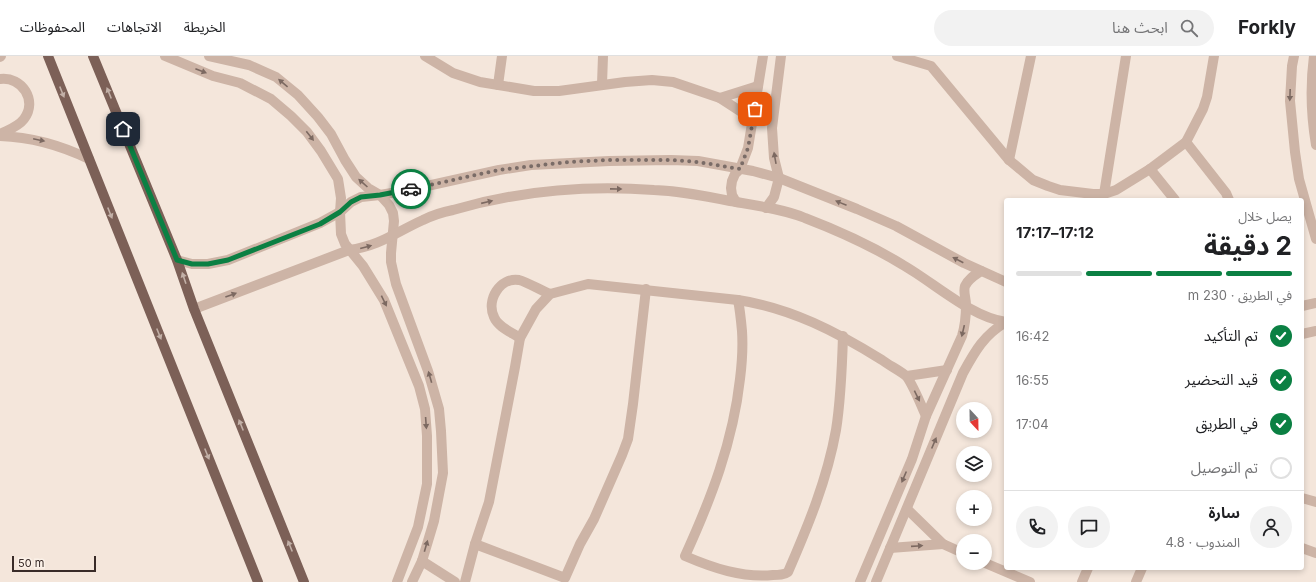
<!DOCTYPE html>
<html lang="ar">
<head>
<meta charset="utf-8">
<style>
  body { margin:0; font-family:Inter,"Noto Sans Arabic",sans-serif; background:#f2f2f2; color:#202124; direction:rtl; height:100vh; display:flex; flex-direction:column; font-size:15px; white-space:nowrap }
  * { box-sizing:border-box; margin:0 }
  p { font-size:13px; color:#757577 }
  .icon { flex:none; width:22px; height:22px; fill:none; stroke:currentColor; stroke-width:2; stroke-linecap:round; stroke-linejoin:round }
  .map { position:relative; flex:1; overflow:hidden; direction:ltr }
  .sheet { position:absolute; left:1004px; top:142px; width:300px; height:372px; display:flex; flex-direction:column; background:#fff; border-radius:4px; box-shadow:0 2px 6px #0003; direction:rtl }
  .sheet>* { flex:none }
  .needle { width:26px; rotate:158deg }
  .tools { position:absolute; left:956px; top:346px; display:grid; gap:8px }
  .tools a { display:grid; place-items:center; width:36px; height:36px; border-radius:50%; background:#fff; box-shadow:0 2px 6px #0003; font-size:20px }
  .scale { position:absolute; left:12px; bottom:10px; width:84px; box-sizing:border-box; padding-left:4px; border:2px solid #392b28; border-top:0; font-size:11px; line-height:14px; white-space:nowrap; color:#392b28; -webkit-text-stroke:3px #fbf1e8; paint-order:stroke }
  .pin { position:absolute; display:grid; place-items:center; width:34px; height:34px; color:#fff; margin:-17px; border-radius:8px; box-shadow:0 2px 6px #0006 }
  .courier { position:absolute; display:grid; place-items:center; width:40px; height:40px; margin:-20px; border:3px solid #0b8043; border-radius:50%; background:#fff; color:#222; box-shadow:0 1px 5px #0007 }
  .headline em { font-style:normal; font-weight:700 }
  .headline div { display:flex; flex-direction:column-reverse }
  .headline { display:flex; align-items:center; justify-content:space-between; height:68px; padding:0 12px }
  h1 { font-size:26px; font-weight:700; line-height:30px }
  .bar { display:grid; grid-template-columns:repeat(4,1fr); gap:6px 4px; align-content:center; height:48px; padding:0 12px }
  .bar i { height:5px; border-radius:3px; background:#e0e0e0 }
  .bar .on { background:#0b8043 }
  .bar p { grid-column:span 4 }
  .line { display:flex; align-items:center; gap:10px; padding:0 12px; border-top:1px solid #e0e0e0 }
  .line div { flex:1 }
  .round { display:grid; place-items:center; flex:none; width:42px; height:42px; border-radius:21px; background:#f2f2f2 }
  ol { padding:0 12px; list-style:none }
  li { display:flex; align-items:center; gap:12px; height:44px }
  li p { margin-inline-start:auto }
  li .icon { padding:4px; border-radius:50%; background:#0b8043; color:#fff; stroke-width:4 }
  li:last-child { color:#757577 }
  li i { width:22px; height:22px; border:2px solid #e0e0e0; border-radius:50% }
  header { display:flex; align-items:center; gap:24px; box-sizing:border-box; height:56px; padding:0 20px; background:#fff; border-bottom:1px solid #e0e0e0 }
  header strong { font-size:19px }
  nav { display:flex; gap:22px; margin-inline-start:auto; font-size:14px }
  .search { width:280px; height:36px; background:#f2f2f2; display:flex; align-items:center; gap:10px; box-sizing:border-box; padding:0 14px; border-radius:22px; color:#757577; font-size:15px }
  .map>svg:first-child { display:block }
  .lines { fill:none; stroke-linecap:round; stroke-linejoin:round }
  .minor { stroke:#cdb4a6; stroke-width:10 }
  .tertiary { stroke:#cdb4a6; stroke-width:10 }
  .primary { stroke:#7c6057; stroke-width:10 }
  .oneway { fill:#7c6961 }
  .oneway2 { fill:#c2b0a7 }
  .done { stroke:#7a6c67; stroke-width:4; stroke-dasharray:0 7.2 }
  .route { stroke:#0b8043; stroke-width:5 }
</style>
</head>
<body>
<header>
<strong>Forkly</strong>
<div class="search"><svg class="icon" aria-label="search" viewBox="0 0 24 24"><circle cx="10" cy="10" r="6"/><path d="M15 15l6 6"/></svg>ابحث هنا</div>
<nav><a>الخريطة</a><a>الاتجاهات</a><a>المحفوظات</a></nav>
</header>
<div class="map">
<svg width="1316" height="526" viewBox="0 0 1316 526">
  <rect width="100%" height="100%" fill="#f4e6db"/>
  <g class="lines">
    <g class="minor">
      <polyline points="425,0 453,17 480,26 534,35 559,35 625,26 652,24 673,26 720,42 740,55 753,66"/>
      <polyline points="897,0 931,10 1009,104 1033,124 1048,130 1060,134 1093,138 1104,138 1116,134 1150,113 1186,86 1203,53 1207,41 1214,0"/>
      <polyline points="602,28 603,0"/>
      <polyline points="498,29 502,0"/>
      <polyline points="720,42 758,30"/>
      <polyline points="1186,86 1226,137 1229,144"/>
      <polyline points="1009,104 1031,0"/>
      <polyline points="1150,113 1175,144"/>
      <polyline points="1104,138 1126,0"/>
      <path d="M 738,244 C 740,254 741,264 742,275 C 743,290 742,307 740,323 C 733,386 711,443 685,500 C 713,512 742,522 773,519 C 779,519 784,519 788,516 C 808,470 827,424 836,374 C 841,343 842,312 843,280"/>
      <path d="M 520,282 C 511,276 498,271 494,261 C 486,244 500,221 519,224 C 527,226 542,235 550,238"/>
      <polyline points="907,320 947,314"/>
      <polyline points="1302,442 1316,446"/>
      <polyline points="907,453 943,488 963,497"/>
      <polyline points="475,488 565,522 580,488 594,463 622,399 628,383 633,348 646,233"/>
      <polyline points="890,492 943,488"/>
      <polyline points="1302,492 1316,497"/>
      <polyline points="422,505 455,526"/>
      <polyline points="985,507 1030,526"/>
      <path d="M 465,526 L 475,488 L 489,446 L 515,311 L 520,282 L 536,253 L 550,238 L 588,228 L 738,244 C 791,252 837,276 882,304 C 888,309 903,316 907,321 C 914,331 921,349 926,360"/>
      <polyline points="1082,526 1088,512"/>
      <polyline points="1136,526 1142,512"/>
    </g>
    <g class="tertiary">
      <polyline points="165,0 213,20 240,27 271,43 291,60 307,76 321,95 338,123 341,142 340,156 341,178 345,188 363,210 384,244 419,330 425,353 427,380 427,428 418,471 397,526"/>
      <polyline points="209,0 249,9 276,21 298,39 318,61 331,78 345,104 356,121 368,132 380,139 389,149 393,157 394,165 391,197 391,206 396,228 428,315 439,353 441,375 443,417 434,465 422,505 412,526"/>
      <polyline points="1294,0 1292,10 1290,45 1295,96 1299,123 1316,183"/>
      <path d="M 1314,0 C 1310,30 1311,59 1316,89"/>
      <polyline points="0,1 1,0"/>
      <path d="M 0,23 C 22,20 38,45 24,63 C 18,71 8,74 0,78"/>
      <path d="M 0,80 C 32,81 60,89 89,103"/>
      <polyline points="736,146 732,139 731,132 732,125 735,118 740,113 748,92 763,0"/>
      <polyline points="766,152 774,141 779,122 774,102 772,72 781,0"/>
      <polyline points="177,204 192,208 208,208 228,204 320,167 340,156 351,146 361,141 380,139 409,134 499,114 531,109 609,105 671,104 698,105 753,115 779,122 857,153 896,170 964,207 1006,226"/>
      <polyline points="1302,250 1316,247"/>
      <path d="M 194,253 L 349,194 C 380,190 396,176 423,164 C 433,159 443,156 453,154 C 518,135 587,129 654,134 C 680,135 705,140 730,145 C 753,149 784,153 805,162 C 839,175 872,190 903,209 C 933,226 972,262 1006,266"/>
      <polyline points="1302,278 1316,275"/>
      <path d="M 860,526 L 912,403 L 926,360 L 962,280 C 965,270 966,259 966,249 C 966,242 963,236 965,230 C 968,223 975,219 981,215"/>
      <path d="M 876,526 L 963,317 C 975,295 984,279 1006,266"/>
    </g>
    <g class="primary">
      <polyline points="48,0 258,526"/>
      <polyline points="93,0 177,204 194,253 304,526"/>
    </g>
  </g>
  <defs><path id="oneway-solid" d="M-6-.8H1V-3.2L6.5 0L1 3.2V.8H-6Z"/></defs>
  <g class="oneway">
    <use href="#oneway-solid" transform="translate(201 15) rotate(21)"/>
    <use href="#oneway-solid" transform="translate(283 27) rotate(-140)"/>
    <use href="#oneway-solid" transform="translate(1290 39) rotate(92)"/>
    <use href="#oneway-solid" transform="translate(310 80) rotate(52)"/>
    <use href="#oneway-solid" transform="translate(39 84) rotate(12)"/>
    <use href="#oneway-solid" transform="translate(775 102) rotate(-100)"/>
    <use href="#oneway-solid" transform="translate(363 127) rotate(-138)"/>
    <use href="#oneway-solid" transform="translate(616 133) rotate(1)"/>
    <use href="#oneway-solid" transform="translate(487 146) rotate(-13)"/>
    <use href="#oneway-solid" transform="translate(841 147) rotate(-158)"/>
    <use href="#oneway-solid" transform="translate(366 191) rotate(-15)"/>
    <use href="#oneway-solid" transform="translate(958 204) rotate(-153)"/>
    <use href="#oneway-solid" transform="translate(231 239) rotate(-20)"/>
    <use href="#oneway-solid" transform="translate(384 245) rotate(64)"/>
    <use href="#oneway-solid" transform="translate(963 275) rotate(103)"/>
    <use href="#oneway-solid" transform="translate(430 321) rotate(-106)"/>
    <use href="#oneway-solid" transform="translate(917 340) rotate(64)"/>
    <use href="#oneway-solid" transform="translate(426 367) rotate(86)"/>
    <use href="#oneway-solid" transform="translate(934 387) rotate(-67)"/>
    <use href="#oneway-solid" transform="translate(904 421) rotate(113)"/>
    <use href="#oneway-solid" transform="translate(426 490) rotate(-74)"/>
    <use href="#oneway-solid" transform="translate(917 490) rotate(-4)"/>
  </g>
  <g class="oneway2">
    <use href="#oneway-solid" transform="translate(62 36) rotate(68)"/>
    <use href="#oneway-solid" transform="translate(109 37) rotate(-112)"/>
    <use href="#oneway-solid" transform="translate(110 157) rotate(68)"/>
    <use href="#oneway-solid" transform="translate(184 222) rotate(-109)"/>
    <use href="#oneway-solid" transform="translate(159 278) rotate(68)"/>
    <use href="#oneway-solid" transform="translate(241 369) rotate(-112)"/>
    <use href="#oneway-solid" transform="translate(207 398) rotate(68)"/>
    <use href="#oneway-solid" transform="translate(290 490) rotate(-112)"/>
  </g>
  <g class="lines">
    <polyline class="done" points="411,133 499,114 568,106 609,104 671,104 698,106 740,113 748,92 755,53"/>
    <polyline class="route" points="123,73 177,204 192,208 208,208 228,204 320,168 340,156 351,146 361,141 380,139 411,133"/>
  </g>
</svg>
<div class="tools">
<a><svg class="needle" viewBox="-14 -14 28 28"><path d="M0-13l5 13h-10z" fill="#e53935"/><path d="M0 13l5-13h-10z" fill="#757577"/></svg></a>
<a><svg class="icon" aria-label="layers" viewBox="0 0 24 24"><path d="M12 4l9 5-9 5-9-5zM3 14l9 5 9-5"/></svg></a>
<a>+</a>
<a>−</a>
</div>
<div class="scale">50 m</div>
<div class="pin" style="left:755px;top:53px;background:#ea580c"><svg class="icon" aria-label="bag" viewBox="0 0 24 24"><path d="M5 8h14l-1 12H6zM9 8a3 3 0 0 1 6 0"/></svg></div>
<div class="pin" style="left:123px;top:73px;background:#1f2937"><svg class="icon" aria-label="home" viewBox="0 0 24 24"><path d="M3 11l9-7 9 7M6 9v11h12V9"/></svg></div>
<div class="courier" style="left:411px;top:133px"><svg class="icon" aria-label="car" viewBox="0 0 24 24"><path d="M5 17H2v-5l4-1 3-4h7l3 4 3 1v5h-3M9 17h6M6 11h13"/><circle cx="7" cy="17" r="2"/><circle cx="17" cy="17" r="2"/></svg></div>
<section class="sheet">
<div class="headline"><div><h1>2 دقيقة</h1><p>يصل خلال</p></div><em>17:12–17:17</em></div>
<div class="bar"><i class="on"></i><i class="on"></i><i class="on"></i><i></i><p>في الطريق · 230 m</p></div>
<ol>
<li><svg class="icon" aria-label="check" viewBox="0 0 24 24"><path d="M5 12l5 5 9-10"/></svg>تم التأكيد<p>16:42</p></li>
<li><svg class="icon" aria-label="check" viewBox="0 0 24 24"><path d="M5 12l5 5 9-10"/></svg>قيد التحضير<p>16:55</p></li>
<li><svg class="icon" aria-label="check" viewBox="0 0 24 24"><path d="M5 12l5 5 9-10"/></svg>في الطريق<p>17:04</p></li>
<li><i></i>تم التوصيل</li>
</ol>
<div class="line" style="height:72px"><a class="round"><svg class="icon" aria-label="person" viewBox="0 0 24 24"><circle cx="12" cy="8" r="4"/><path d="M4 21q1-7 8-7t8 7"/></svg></a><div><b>سارة</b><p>المندوب · 4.8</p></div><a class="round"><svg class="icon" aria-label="chat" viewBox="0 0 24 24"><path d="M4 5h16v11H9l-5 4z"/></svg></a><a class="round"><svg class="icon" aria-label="phone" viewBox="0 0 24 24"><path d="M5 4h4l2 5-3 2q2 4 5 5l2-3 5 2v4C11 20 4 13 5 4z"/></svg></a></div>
</section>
</div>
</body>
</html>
